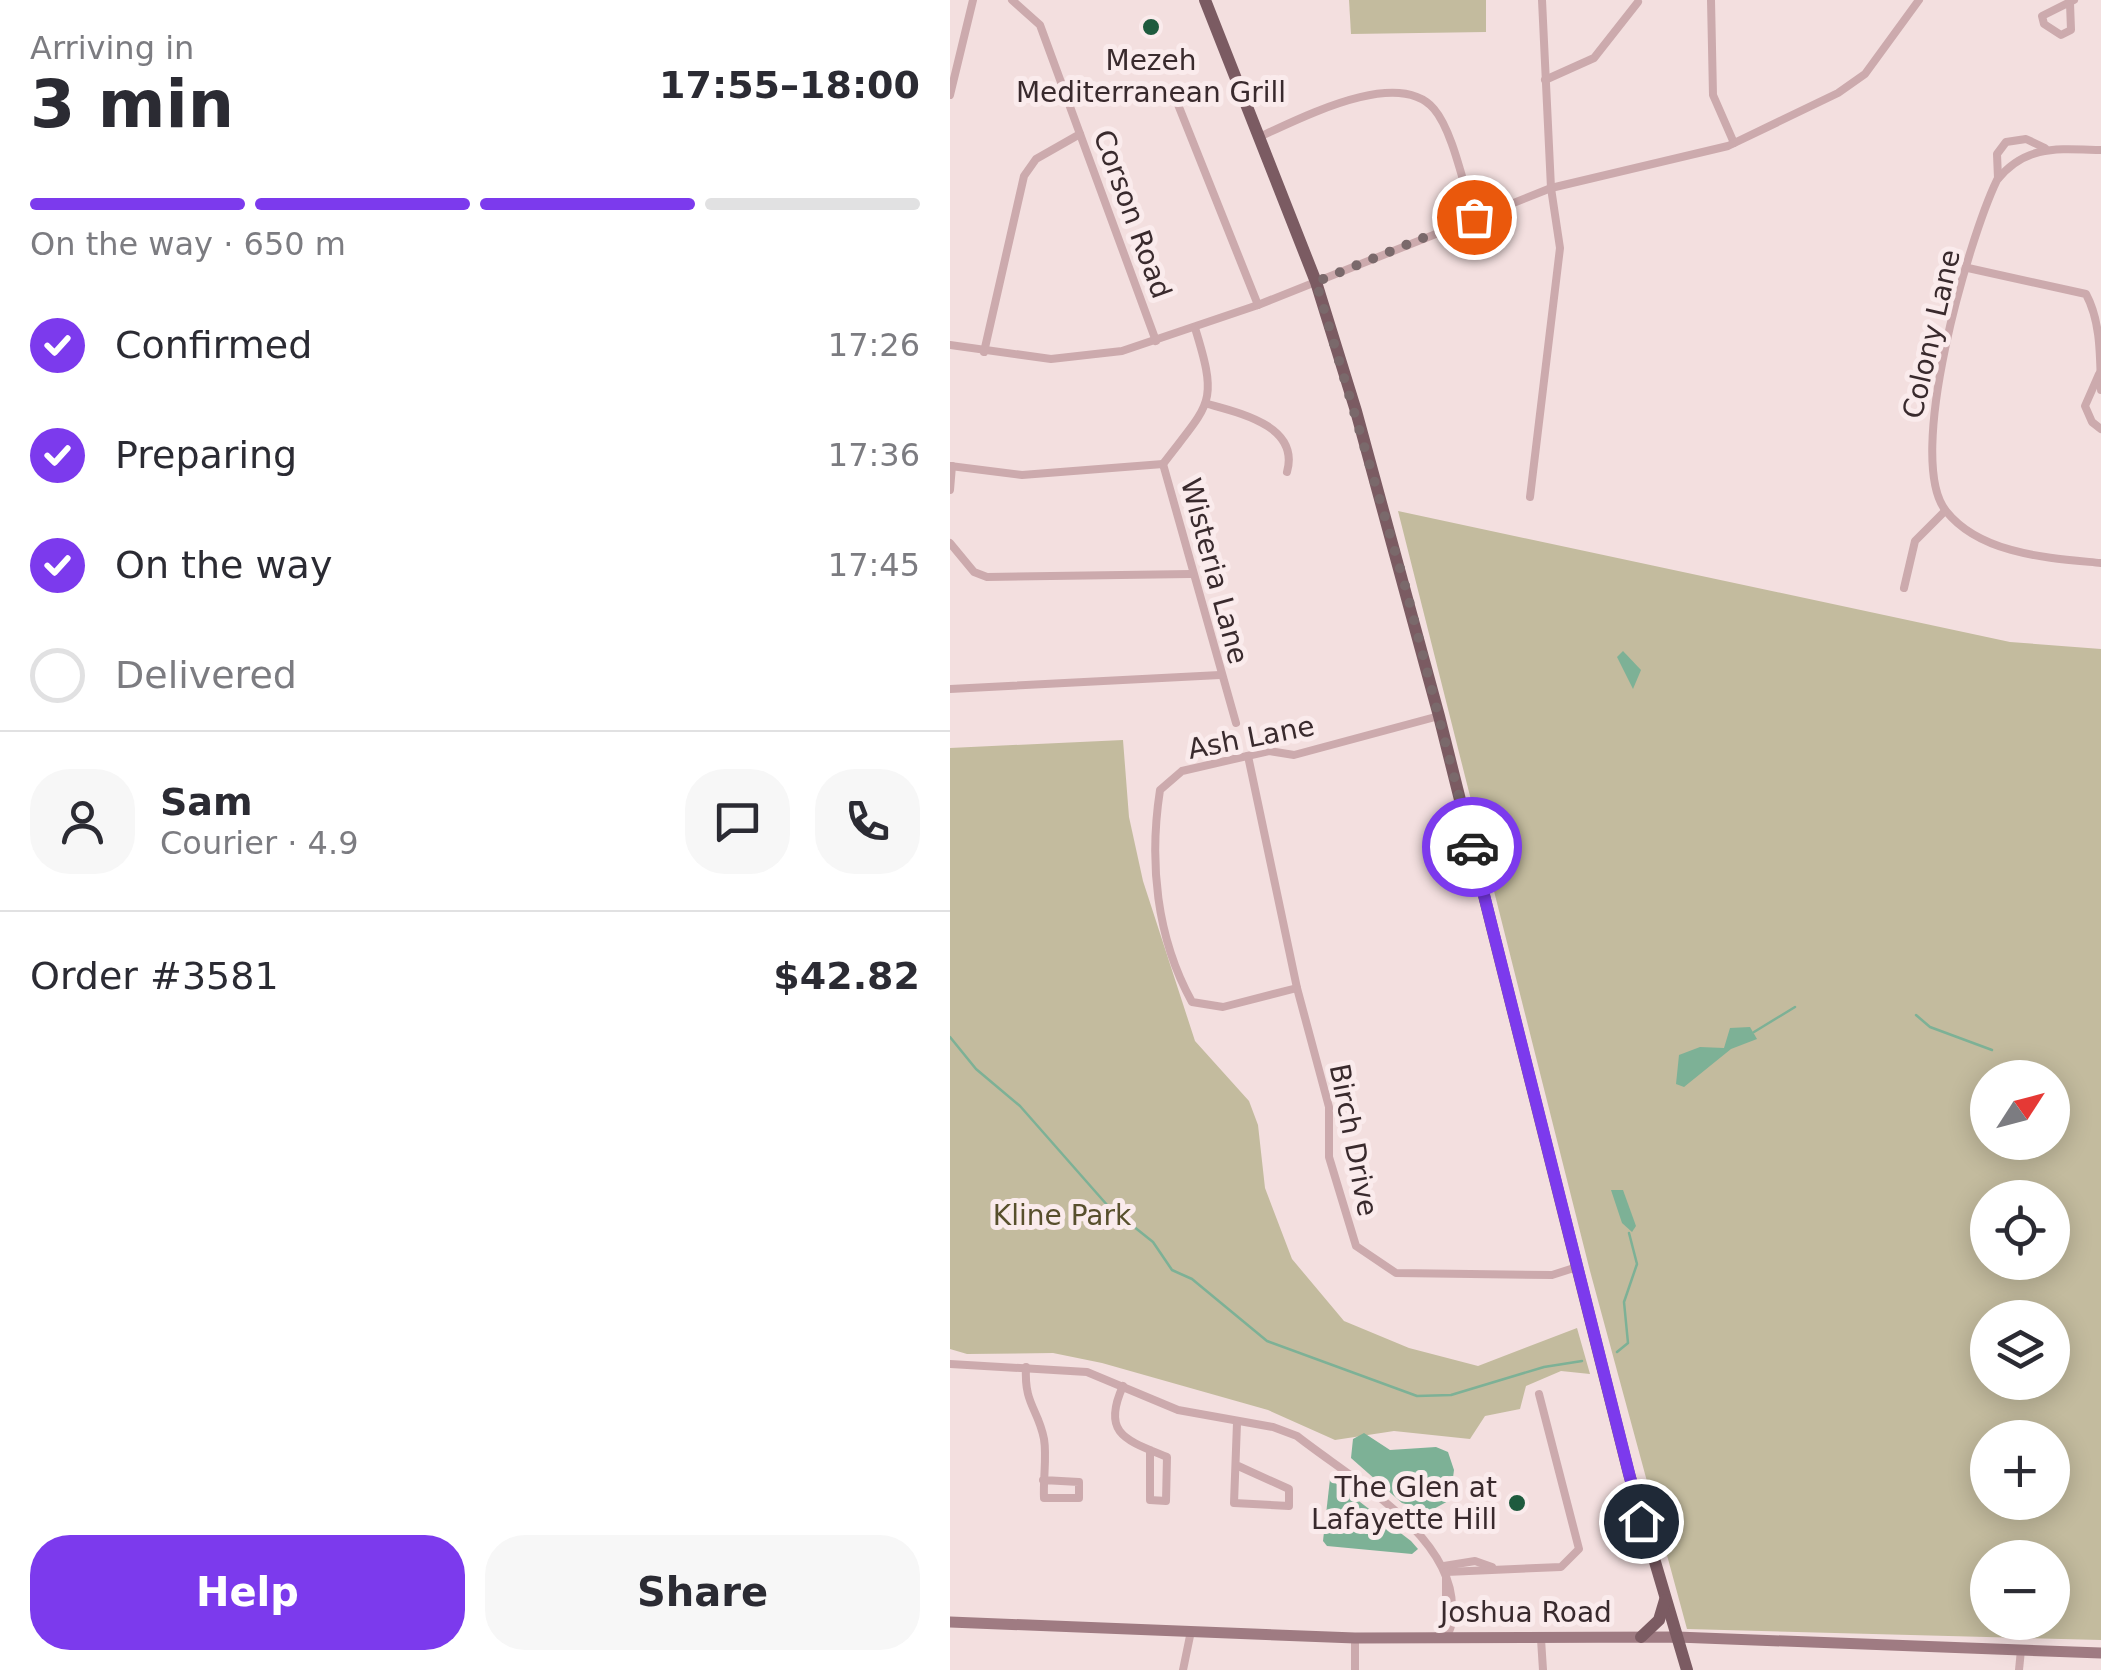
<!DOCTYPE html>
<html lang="en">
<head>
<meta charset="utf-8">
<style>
  body { margin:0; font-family:"DejaVu Sans",sans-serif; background:#f7f7f7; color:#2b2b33; height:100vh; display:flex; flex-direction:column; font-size:38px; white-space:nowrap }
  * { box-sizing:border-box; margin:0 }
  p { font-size:32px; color:#7c7c81 }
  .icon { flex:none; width:55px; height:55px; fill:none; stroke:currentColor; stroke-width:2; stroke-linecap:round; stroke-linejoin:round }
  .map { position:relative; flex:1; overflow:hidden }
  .drawer { display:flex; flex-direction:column; background:#fff; width:950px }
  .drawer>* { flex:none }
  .needle { width:65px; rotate:54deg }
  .buttons { position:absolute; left:1020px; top:1060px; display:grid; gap:20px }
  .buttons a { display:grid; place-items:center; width:100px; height:100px; border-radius:50%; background:#fff; box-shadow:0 5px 25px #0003; font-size:50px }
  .pin { position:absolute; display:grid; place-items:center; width:85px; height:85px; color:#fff; margin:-42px; border:5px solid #fff; border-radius:50%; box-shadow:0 2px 10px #0007 }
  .courier { position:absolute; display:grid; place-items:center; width:100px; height:100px; margin:-50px; border:8px solid #7c3aed; border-radius:50%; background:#fff; color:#222; box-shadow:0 2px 12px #0007 }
  .headline em { font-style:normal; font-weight:700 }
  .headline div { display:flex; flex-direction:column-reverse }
  .headline { display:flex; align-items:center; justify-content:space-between; height:170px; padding:0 30px }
  h1 { font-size:65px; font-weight:700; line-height:75px }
  .bar { display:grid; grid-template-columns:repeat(4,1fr); gap:15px 10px; align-content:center; height:120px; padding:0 30px }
  .bar i { height:12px; border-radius:8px; background:#e1e1e2 }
  .bar .on { background:#7c3aed }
  .bar p { grid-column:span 4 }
  .line { display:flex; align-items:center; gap:25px; padding:0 30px; border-top:2px solid #e1e1e2 }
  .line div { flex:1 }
  .round { display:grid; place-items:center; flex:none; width:105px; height:105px; border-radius:40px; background:#f7f7f7 }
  ol { padding:0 30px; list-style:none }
  li { display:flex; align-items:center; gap:30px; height:110px }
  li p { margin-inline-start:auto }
  li .icon { padding:10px; border-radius:50%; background:#7c3aed; color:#fff; stroke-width:4 }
  li:last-child { color:#7c7c81 }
  li i { width:55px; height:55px; border:5px solid #e1e1e2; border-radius:50% }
  .button { display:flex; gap:20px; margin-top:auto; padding:20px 30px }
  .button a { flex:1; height:115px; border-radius:40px; background:#7c3aed; color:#fff; font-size:40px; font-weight:700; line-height:115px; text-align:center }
  .button a+a { background:#f7f7f7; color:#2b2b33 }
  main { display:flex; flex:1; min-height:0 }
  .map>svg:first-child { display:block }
  .green { fill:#c3bb9e; fill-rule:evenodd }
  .water { fill:#7db196 }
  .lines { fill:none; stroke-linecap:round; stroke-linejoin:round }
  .stream { stroke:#7db196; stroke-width:2.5 }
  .street { stroke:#ccaaad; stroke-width:8 }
  .secondary { stroke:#9f7b82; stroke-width:11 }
  .primary { stroke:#7b5b62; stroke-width:12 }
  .done { stroke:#7a696b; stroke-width:10; stroke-dasharray:0 18 }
  .route { stroke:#7c3aed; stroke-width:12 }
  .poi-dot { fill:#1e5b3e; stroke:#faebec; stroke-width:4 }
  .labels { text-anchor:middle; stroke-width:10; stroke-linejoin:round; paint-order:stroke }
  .poi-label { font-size:28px; fill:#392a2d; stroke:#faebec }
  .street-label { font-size:28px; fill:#392a2d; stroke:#faebec }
  .park-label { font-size:28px; fill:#58502d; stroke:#faebec }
</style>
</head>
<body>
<main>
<section class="drawer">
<div class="headline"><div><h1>3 min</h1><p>Arriving in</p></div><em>17:55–18:00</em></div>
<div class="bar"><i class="on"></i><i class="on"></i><i class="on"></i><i></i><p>On the way · 650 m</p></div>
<ol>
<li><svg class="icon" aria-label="check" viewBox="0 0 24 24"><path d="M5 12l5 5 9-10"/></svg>Confirmed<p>17:26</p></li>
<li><svg class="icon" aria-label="check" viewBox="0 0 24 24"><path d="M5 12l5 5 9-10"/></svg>Preparing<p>17:36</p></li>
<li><svg class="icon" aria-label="check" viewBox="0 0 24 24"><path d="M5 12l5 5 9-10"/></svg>On the way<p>17:45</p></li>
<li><i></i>Delivered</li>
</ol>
<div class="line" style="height:180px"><a class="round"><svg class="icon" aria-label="person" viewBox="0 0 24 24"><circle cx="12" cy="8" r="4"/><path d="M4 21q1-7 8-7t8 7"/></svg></a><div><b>Sam</b><p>Courier · 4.9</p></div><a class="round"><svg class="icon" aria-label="chat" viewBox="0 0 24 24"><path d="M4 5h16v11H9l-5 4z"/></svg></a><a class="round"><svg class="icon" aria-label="phone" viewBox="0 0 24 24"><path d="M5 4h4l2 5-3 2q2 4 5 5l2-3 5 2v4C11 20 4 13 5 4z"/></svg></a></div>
<div class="line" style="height:130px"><div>Order #3581</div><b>$42.82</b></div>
<div class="button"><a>Help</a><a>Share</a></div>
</section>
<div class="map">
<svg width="1151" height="1670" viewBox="0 0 1151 1670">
  <rect width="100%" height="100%" fill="#f3dfdf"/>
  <g class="green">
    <polygon points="399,0 536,0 536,32 401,34"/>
    <path d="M 448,511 L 1060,642 L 1151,649 L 1151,1640 L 737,1629 L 640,1271 ZM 1038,1078 L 1102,1078 L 1102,1142 L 1038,1142 ZM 1038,1198 L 1102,1198 L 1102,1262 L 1038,1262 ZM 1038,1318 L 1102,1318 L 1102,1382 L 1038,1382 ZM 1038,1438 L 1102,1438 L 1102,1502 L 1038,1502 ZM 1038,1558 L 1102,1558 L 1102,1622 L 1038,1622 Z"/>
    <polygon points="173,740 179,817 193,881 245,1041 299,1101 308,1125 315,1188 342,1259 394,1321 459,1348 528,1366 627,1328 640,1374 611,1371 576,1386 570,1409 535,1416 520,1439 444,1431 385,1440 318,1410 152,1363 103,1353 17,1354 0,1349 0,748"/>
  </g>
  <g class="water">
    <polygon points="673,651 691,670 683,689 667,657"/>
    <polygon points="800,1027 807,1039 781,1049 734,1087 726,1084 729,1055 750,1047 774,1048 780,1028"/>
    <polygon points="661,1190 673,1190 686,1226 682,1232 672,1223"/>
    <polygon points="414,1433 440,1450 486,1447 498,1452 504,1470 500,1500 480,1511 452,1503 401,1458 403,1439"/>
    <polygon points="380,1479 461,1541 468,1549 462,1554 377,1546 373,1541"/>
  </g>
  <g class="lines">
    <g class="stream">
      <polyline points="966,1015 980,1027 1042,1050"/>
      <polyline points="804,1032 845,1007"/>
      <polyline points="0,1037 26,1069 70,1106 158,1206 203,1242 222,1270 242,1279 317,1341 467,1396 501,1395 594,1367 632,1361"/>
      <polyline points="667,1352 678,1343 674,1302 687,1264 679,1233"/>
    </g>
    <g class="street">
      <polyline points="62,0 90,25 206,341"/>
      <polyline points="761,0 763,95 784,143"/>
      <polyline points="1120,3 1121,30 1111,35 1094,24 1092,16 1124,0"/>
      <polyline points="595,80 644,58 688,2"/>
      <polyline points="223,92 308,305"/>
      <polyline points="0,95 23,0"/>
      <path d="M 311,136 C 352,118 448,67 484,109 C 503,131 514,188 524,217"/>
      <path d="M 1151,150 C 1109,149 1076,144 1047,180 C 1019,238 954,459 996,511 C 1031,555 1100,558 1151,563"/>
      <polyline points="1048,178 1047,154 1056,142 1076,139 1095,148"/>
      <path d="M 1018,268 L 1136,294 C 1151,322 1150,356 1151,390"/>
      <polyline points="0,345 101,359 172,351 308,305 601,188 778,146 888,93 915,74 969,0"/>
      <polyline points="34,352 74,176 86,159 130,134"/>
      <polyline points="1149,374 1135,406 1142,422 1151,429"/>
      <path d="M 258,404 C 290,413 350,426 337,472"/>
      <polyline points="213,464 286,723"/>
      <path d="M 213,464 C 260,402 269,405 245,328"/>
      <polyline points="0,466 72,475 213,464"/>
      <polyline points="0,490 2,466"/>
      <polyline points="580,497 610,248 601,188 592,0"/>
      <polyline points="0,543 24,572 37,577 241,574"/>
      <polyline points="954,588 965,541 995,511"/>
      <polyline points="0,689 270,675"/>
      <polyline points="298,756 347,988 379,1107 379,1157 406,1246 446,1273 602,1275 627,1267"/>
      <path d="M 347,988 L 273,1007 L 242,1002 C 206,937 199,861 210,790 L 232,771 L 319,751 L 344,755 L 489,716"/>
      <path d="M 0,1364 L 137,1372 L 228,1410 L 323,1427 L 347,1436 C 400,1478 502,1534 502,1607 C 502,1619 503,1627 496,1636"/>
      <path d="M 76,1367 C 74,1405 88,1408 94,1439 C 97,1457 93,1479 94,1498 L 129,1498 L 129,1482 L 93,1480"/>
      <path d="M 173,1386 C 151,1434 176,1440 217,1457 L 216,1501 L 200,1500 L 200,1450"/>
      <polyline points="286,1465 339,1489 339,1506 284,1503 287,1423"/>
      <polyline points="494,1566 525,1561 542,1567"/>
      <polyline points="496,1572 611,1567 629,1549 589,1394"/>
      <polyline points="496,1636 496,1572"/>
      <polyline points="591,1639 593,1670"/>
      <polyline points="233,1670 241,1631"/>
      <polyline points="405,1670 405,1638"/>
      <polyline points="1069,1670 1071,1650"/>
    </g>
    <polyline class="secondary" points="0,1622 405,1638 727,1637 1151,1653"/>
    <g class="primary">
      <polyline points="255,0 366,282 406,411 489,716 679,1474 737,1670"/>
      <polyline points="691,1637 709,1620 715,1600"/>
    </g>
  </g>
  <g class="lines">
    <polyline class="done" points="522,847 456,589 366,282 524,217"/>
    <polyline class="route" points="522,847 691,1521"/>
  </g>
  <g class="poi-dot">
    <circle cx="201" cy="27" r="10"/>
    <circle cx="567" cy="1503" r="10"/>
  </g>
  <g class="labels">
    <g class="poi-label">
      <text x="201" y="70">Mezeh<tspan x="201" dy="32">Mediterranean Grill</tspan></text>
      <text x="547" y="1497" text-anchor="end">The Glen at<tspan x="547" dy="32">Lafayette Hill</tspan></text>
    </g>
    <g class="street-label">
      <text transform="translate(183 214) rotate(70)" y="10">Corson Road</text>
      <text transform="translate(981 334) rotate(-77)" y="10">Colony Lane</text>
      <text transform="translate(265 571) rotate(75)" y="10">Wisteria Lane</text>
      <text transform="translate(301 737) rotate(-11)" y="10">Ash Lane</text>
      <text transform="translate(404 1140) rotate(79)" y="10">Birch Drive</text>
      <text x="576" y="1622">Joshua Road</text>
    </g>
    <g class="park-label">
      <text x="112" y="1225">Kline Park</text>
    </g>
  </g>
</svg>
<div class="buttons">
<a><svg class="needle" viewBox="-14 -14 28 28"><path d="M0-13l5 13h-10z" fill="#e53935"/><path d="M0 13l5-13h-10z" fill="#7c7c81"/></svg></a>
<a><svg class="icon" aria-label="locate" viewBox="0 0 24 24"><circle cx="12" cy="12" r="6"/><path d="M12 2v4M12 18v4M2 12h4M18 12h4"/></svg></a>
<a><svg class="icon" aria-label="layers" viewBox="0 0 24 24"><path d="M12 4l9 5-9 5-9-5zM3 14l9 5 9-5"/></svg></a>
<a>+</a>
<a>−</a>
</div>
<div class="pin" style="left:524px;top:217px;background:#ea580c"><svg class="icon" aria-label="bag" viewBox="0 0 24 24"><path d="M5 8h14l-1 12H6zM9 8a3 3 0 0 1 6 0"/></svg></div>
<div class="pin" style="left:691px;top:1521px;background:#1f2937"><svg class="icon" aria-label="home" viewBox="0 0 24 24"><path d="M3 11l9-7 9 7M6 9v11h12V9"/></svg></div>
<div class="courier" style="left:522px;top:847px"><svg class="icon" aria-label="car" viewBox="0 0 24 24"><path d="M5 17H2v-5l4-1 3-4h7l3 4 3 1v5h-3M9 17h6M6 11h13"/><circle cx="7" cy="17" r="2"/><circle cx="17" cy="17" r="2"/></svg></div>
</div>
</main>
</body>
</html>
